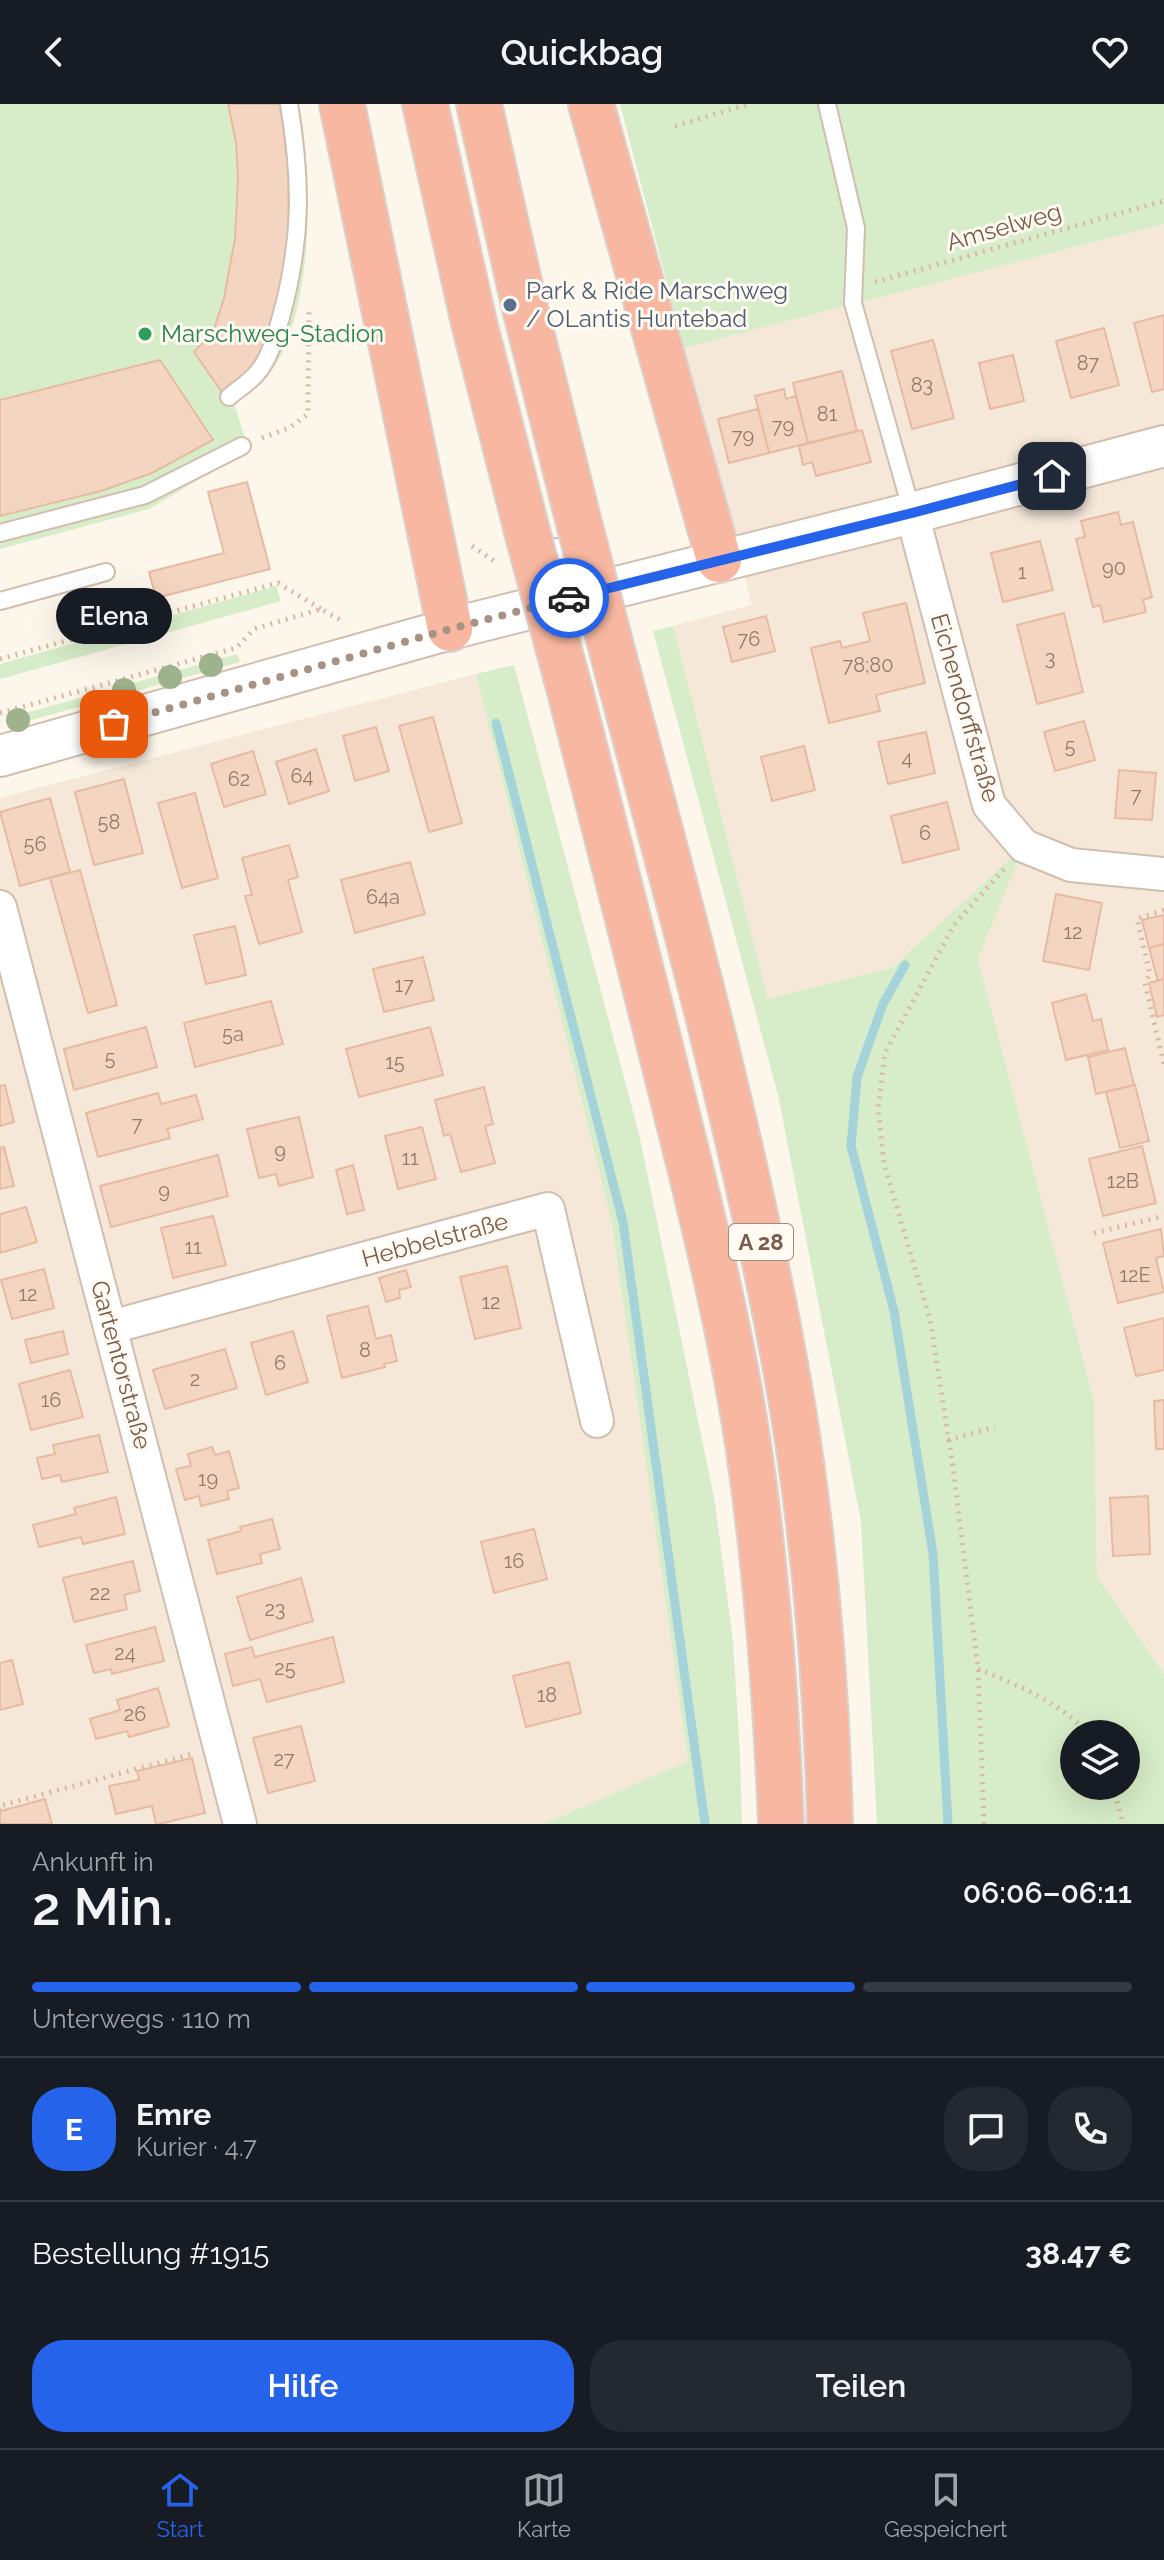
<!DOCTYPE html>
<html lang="de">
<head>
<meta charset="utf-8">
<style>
  body { margin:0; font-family:Raleway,sans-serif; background:#242831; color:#f1f3f6; height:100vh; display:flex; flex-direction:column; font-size:30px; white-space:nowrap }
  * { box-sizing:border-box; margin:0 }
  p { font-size:26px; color:#9ea1a6 }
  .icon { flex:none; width:44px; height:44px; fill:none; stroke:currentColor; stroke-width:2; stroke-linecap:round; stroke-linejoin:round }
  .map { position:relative; height:1720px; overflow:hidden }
  .sheet { display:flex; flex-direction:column; background:#171b24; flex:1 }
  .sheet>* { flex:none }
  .tools { position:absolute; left:1060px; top:1616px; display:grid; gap:16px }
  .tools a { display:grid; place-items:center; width:80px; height:80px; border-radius:50%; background:#171b24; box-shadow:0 8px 32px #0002; font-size:40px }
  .pin { position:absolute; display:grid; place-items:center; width:68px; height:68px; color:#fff; margin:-34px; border-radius:16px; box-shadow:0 4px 12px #0006 }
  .courier { position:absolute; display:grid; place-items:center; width:80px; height:80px; margin:-40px; border:6px solid #2563eb; border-radius:50%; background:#fff; color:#222; box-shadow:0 2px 10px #0007 }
  .bubble { position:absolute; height:56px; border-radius:28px; background:#171b24; box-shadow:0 8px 32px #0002; font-size:26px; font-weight:600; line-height:56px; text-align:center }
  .headline em { font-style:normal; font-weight:600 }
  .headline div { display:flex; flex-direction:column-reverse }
  .headline { display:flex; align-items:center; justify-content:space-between; height:136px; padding:0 32px }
  h1 { font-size:52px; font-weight:600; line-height:60px }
  .bar { display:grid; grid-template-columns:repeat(4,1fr); gap:12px 8px; align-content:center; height:96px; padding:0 32px }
  .bar i { height:10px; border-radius:6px; background:#363941 }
  .bar .on { background:#2563eb }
  .bar p { grid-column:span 4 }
  .line { display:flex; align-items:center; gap:20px; padding:0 32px; border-top:2px solid #363941 }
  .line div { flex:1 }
  .round { display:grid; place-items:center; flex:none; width:84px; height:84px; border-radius:32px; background:#242831 }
  .primary-button { display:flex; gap:16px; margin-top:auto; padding:16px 32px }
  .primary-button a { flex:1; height:92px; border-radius:32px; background:#2563eb; color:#fff; font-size:32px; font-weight:600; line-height:92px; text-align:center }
  .primary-button a+a { background:#242831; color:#f1f3f6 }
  header { display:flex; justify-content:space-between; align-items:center; height:104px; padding:0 32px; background:#171b24; font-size:36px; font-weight:600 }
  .menu { display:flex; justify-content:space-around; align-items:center; height:112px; border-top:2px solid #363941; background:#171b24; font-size:22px; color:#9ea1a6 }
  .menu a { display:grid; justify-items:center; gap:4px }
  .menu .on { color:#2563eb }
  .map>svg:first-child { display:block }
  .residential { fill:#f5e8d9 }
  .green { fill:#d7ecc8; fill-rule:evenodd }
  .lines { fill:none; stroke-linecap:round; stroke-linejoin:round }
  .stream { stroke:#a4d3da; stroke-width:9 }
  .building { fill:#f3d5c2; stroke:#e7bba2; stroke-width:2 }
  .service-casing { stroke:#d1beaf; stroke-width:20 }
  .minor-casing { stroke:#d1beaf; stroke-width:36 }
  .tertiary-casing { stroke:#d1beaf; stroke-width:44 }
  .motorway-casing { stroke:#dad1cd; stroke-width:48 }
  .path { stroke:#d9b8a4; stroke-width:5; stroke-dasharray:2 6; stroke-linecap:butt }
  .service { stroke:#fff; stroke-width:16 }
  .minor { stroke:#fff; stroke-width:32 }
  .tertiary { stroke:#fff; stroke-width:40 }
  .motorway { stroke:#f8b7a1; stroke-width:44 }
  .motorway-bridge-casing { stroke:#dad1cd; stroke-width:48; stroke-linecap:butt }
  .motorway-bridge { stroke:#f8b7a1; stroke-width:44 }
  .tree { fill:#9fb28e }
  .done { stroke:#a89284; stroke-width:8; stroke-dasharray:0 14.4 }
  .route { stroke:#2563eb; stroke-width:10 }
  .service-dot { fill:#5c6f8a; stroke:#fffaf2; stroke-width:3 }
  .leisure-dot { fill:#2e9e5b; stroke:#fffaf2; stroke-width:3 }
  .labels { text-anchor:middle; stroke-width:6; stroke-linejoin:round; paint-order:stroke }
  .number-label { font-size:20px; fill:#987a6a }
  .shield { fill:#fffaf2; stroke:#a28b7e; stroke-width:2 }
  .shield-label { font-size:22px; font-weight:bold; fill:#7a5c4c }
  .street-label { font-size:24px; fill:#7a5c4c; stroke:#fffaf2 }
  .service-label { font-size:24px; fill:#4e5e75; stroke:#fffaf2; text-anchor:start }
  .leisure-label { font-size:24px; fill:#27864d; stroke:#fffaf2; text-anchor:start }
</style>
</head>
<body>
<header><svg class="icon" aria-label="back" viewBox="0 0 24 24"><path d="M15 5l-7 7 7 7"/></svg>Quickbag<svg class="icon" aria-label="heart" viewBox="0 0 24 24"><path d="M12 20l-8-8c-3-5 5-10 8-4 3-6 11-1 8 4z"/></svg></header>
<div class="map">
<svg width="1164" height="1720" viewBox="0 0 1164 1720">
  <rect width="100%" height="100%" fill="#fdf6eb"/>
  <g class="residential">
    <polygon points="1164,120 1164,1570 1097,1472 1094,1297 978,855 1023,744 893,863 768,895 673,522 752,501 684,244"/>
    <polygon points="476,570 612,1120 688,1657 544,1720 0,1720 0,694"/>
  </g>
  <g class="green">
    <path d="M 0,0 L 299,0 C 313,73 315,211 268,272 C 259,283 245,291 234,300 L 249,346 L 149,405 L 0,445 Z"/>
    <polygon points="620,0 1164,0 1164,120 684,244"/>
    <polygon points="276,482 281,497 0,575 0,560"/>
    <path d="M 673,522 L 768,895 L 893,863 L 1024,742 L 978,855 L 1094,1297 L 1097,1472 L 1164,1570 L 1164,1720 L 877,1720 L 861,1417 L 778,991 L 653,527 ZM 1074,1630 L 1126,1630 L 1126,1682 L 1074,1682 Z"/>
    <polygon points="237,550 240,558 10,622 8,614"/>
    <polygon points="514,561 639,1030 715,1399 733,1537 740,1651 742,1720 544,1720 688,1657 612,1120 476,570"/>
  </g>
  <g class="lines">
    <g class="stream">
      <polyline points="496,619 623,1118 705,1720"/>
      <polyline points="905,861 883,900 857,973 851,1042 894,1207 933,1450 948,1720"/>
    </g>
  </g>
  <g class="building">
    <polygon points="228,0 280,0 288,62 289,120 280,193 270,229 251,264 222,288 194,248 213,228 224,194 235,135 238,74 236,38"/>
    <polygon points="1164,211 1164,285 1152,288 1134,219"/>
    <polygon points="1104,224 1119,281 1071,294 1056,237"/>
    <polygon points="933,236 954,314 912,325 891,247"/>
    <polygon points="1013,251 1024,297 990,305 979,259"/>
    <polygon points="160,256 213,336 152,369 101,387 0,412 0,296"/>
    <polygon points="842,267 857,327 808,339 793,279"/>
    <polygon points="784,285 786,295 796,292 808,339 769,349 755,292"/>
    <polygon points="758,305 769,349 729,359 718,315"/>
    <polygon points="862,326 871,358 816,372 812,358 803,361 799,342"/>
    <polygon points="247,378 270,465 156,494 149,468 224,449 208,388"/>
    <polygon points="1118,408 1121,421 1133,418 1152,493 1143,496 1146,508 1104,518 1100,501 1093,503 1076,435 1085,433 1081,417"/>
    <polygon points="1040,437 1053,486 1003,498 991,449"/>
    <polygon points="906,499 925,579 876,591 880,607 829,619 811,544 840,537 842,544 870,537 863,509"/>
    <polygon points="1064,509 1083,588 1037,600 1017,521"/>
    <polygon points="766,512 775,547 732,558 723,523"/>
    <polygon points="433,613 462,719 429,728 399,622"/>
    <polygon points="1084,617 1095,656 1055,667 1044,628"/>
    <polygon points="376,623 389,667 355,677 343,632"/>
    <polygon points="926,628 935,669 888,680 878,638"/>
    <polygon points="804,642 815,686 772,697 761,653"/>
    <polygon points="316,645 329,687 289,700 276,658"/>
    <polygon points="253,647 266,690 224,703 211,660"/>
    <polygon points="1119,666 1156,669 1152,716 1115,714"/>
    <polygon points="124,675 143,749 94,761 75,688"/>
    <polygon points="195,689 218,774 182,784 158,699"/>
    <polygon points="50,694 70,768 20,782 0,708"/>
    <polygon points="947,698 959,745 903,759 891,712"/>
    <polygon points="289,741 298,773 288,776 302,828 259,840 245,792 252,791 242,754"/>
    <polygon points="410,758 425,810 355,829 341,776"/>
    <polygon points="80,766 117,901 88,909 50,774"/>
    <polygon points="1056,790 1102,799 1089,866 1043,857"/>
    <polygon points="1164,811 1164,840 1149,844 1142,816"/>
    <polygon points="235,822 246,871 206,880 194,831"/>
    <polygon points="1164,840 1164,875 1158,877 1149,844"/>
    <polygon points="423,853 434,896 384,908 373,865"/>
    <polygon points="1164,875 1164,911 1157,913 1149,879"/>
    <polygon points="1086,890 1093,917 1101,915 1108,946 1066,956 1052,899"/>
    <polygon points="271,897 283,940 195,963 184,919"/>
    <polygon points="146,923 157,963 74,986 64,945"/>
    <polygon points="430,923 443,971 359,993 346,945"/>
    <polygon points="1125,944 1134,981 1096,990 1088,953"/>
    <polygon points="5,981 14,1018 0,1022 0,982"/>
    <polygon points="1135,981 1149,1037 1120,1044 1106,988"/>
    <polygon points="484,983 493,1020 485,1022 495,1059 461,1068 450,1030 444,1032 435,996"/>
    <polygon points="158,989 161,1000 196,991 203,1015 167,1025 170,1034 98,1053 86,1009"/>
    <polygon points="299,1013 313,1073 279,1082 276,1070 259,1074 247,1025"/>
    <polygon points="422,1023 436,1075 398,1085 385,1032"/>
    <polygon points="1142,1042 1156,1099 1103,1112 1089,1055"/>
    <polygon points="4,1043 14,1082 0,1085 0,1044"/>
    <polygon points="218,1051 228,1092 111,1123 100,1082"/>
    <polygon points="353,1061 364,1106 347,1110 336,1066"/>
    <polygon points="26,1103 37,1138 0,1149 0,1110"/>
    <polygon points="213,1112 226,1161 173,1174 161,1124"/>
    <polygon points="1161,1125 1164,1152 1156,1154 1164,1188 1118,1199 1103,1139"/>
    <polygon points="507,1162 521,1224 475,1235 460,1173"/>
    <polygon points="44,1165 54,1204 12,1215 1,1176"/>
    <polygon points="406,1166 411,1183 399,1186 400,1194 386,1198 379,1174"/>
    <polygon points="368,1202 376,1235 391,1231 397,1257 384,1260 385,1263 342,1274 327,1212"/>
    <polygon points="1164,1214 1164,1266 1136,1272 1124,1224"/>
    <polygon points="63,1227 68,1250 31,1259 25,1236"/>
    <polygon points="293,1227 308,1278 266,1291 251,1239"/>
    <polygon points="225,1245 237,1284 165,1305 153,1266"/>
    <polygon points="70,1266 83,1313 31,1326 19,1280"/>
    <polygon points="1164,1296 1164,1345 1156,1345 1154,1297"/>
    <polygon points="99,1331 108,1368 62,1378 60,1371 42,1375 37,1354 55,1350 53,1341"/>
    <polygon points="212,1343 215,1351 229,1347 239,1384 227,1387 229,1395 201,1402 199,1392 185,1396 176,1365 191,1362 188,1350"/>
    <polygon points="1148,1392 1150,1450 1113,1452 1110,1394"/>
    <polygon points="116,1393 125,1430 83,1440 81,1433 39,1443 33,1421 76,1410 74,1404"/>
    <polygon points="272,1415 280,1445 260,1450 262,1459 217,1470 208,1436 241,1427 240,1423"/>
    <polygon points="534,1425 547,1475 494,1489 481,1438"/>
    <polygon points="133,1457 140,1487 124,1491 127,1505 74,1518 63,1474"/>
    <polygon points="301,1474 313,1517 250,1536 237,1493"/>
    <polygon points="155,1523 164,1557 112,1570 111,1565 94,1569 86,1541"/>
    <polygon points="333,1533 344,1578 267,1598 260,1575 233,1582 225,1550 252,1543 255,1553"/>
    <polygon points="12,1556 23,1600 0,1606 0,1559"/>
    <polygon points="569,1558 581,1609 526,1623 513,1572"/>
    <polygon points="158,1584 169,1622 129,1633 127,1627 96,1635 90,1615 120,1606 117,1596"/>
    <polygon points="301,1622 315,1677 268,1689 253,1634"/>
    <polygon points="192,1654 205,1709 159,1720 156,1720 152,1702 116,1710 109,1682 139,1676 137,1667"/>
    <polygon points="45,1695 52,1720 0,1720 0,1704 1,1707"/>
  </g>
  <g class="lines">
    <g class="service-casing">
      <g id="service">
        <polyline points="827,0 856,124 853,199 912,408"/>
        <path d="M 229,293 C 238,285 250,278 257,269 C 270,254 276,231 281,213 C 302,136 302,78 289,0"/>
        <polyline points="0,429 145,391 242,342"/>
        <polyline points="557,443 569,494"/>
        <polyline points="0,497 106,468"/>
      </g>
    </g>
    <g class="minor-casing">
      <g id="minor">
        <polyline points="912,409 989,701 1024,742 1071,761 1164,770"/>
        <polyline points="0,803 240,1720"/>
        <polyline points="111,1223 548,1105 597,1317"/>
      </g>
    </g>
    <g class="tertiary-casing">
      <polyline id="tertiary" points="0,652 450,525 912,409 1164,342"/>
    </g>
    <g class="motorway-casing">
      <g id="motorway">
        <polyline points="342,0 450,525"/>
        <polyline points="425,0 474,219 529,435"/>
        <polyline points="479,0 524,200 580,423"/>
        <polyline points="591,0 719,456"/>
        <path d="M 618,569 C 677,789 737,1009 780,1233 C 811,1393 826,1557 830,1720"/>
        <path d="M 570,587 C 607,733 645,880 681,1027 C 707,1131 732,1235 748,1340 C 767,1466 776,1593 781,1720"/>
      </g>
    </g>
    <g class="path">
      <polyline points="675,22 749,0"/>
      <polyline points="875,178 1164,97"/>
      <polyline points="262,334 289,324 308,310 309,204"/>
      <polyline points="472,442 497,459"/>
      <polyline points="0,555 278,479 321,505"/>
      <polyline points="0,609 236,544 254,525 321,505 344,518"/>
      <polyline points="1164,806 1137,815 1150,870 1145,879 1164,961"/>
      <polyline points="1094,1129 1164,1112"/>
      <polyline points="948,1336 995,1323"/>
      <path d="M 978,1565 C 1017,1581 1061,1598 1088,1630"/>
      <polyline points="1113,1682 1123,1720"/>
      <polyline points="3,1701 192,1650"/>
      <polyline points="984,1720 978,1565 953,1363 930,1215 884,1060 878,1005 885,949 954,821 1005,764"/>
    </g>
    <use href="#service" class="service"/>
    <use href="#minor" class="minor"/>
    <use href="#tertiary" class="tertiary"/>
    <use href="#motorway" class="motorway"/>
    <g class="motorway-bridge-casing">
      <g id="motorway-bridge">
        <polyline points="580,423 618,569"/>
        <polyline points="529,435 570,587"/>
      </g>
    </g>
    <use href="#motorway-bridge" class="motorway-bridge"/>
  </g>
  <g class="tree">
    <circle cx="211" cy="561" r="12"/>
    <circle cx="170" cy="573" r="12"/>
    <circle cx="124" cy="586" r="12"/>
    <circle cx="18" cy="616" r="12"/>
  </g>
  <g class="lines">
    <polyline class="done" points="114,620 450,525 569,494"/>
    <polyline class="route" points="569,494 912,409 1052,372"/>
  </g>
  <circle class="service-dot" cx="510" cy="201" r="8"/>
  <circle class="leisure-dot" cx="145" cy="230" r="8"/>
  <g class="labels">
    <g class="number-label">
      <text x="1088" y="266">87</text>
      <text x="922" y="288">83</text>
      <text x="827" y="317">81</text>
      <text x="783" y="329">79</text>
      <text x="743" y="339">79</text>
      <text x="1114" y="471">90</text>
      <text x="1022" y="475">1</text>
      <text x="749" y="542">76</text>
      <text x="1050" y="561">3</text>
      <text x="868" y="568">78;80</text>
      <text x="1070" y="649">5</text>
      <text x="907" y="661">4</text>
      <text x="302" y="679">64</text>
      <text x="239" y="682">62</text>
      <text x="1136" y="698">7</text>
      <text x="109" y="725">58</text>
      <text x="925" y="736">6</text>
      <text x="35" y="747">56</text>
      <text x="383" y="800">64a</text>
      <text x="1073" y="835">12</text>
      <text x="404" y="888">17</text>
      <text x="233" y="937">5a</text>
      <text x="110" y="961">5</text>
      <text x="395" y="965">15</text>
      <text x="137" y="1027">7</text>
      <text x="280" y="1054">9</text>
      <text x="410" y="1061">11</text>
      <text x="1123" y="1084">12B</text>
      <text x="164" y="1094">9</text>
      <text x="193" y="1150">11</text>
      <text x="1135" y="1178">12E</text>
      <text x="28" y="1197">12</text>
      <text x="491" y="1205">12</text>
      <text x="365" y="1253">8</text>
      <text x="280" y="1266">6</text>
      <text x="195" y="1282">2</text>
      <text x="51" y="1303">16</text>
      <text x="208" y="1382">19</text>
      <text x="514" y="1464">16</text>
      <text x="100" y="1496">22</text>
      <text x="275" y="1512">23</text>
      <text x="125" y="1556">24</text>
      <text x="285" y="1571">25</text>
      <text x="547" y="1598">18</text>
      <text x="135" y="1617">26</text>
      <text x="284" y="1662">27</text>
    </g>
    <rect class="shield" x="729" y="1120" width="64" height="36" rx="6"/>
    <g class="shield-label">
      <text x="761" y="1146">A 28</text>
    </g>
    <g class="street-label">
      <text transform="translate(1004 123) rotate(-16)" y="8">Amselweg</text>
      <text transform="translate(965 604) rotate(74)" y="8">Eichendorffstraße</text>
      <text transform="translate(435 1136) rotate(-15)" y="8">Hebbelstraße</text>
      <text transform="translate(121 1261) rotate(75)" y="8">Gartentorstraße</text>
    </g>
    <g class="service-label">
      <text x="526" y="195">Park &amp; Ride Marschweg<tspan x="526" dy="28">/ OLantis Huntebad</tspan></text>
    </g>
    <g class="leisure-label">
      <text x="161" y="238">Marschweg-Stadion</text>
    </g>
  </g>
</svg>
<div class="tools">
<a><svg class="icon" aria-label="layers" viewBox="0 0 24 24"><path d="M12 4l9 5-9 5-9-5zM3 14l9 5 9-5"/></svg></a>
</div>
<div class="pin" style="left:114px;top:620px;background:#ea580c"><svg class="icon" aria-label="bag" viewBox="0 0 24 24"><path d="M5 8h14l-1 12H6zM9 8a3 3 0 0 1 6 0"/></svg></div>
<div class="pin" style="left:1052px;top:372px;background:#1f2937"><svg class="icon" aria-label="home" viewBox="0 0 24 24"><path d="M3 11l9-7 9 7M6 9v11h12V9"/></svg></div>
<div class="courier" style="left:569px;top:494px"><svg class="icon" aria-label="car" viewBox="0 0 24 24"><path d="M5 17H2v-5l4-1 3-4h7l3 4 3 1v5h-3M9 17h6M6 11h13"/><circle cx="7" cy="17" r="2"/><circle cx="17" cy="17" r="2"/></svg></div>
<div class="bubble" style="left:56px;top:484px;width:116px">Elena</div>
</div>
<section class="sheet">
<div class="headline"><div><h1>2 Min.</h1><p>Ankunft in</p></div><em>06:06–06:11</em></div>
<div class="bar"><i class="on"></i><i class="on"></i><i class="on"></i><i></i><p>Unterwegs · 110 m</p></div>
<div class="line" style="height:144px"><b class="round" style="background:#2563eb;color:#fff">E</b><div><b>Emre</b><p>Kurier · 4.7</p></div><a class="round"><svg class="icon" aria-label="chat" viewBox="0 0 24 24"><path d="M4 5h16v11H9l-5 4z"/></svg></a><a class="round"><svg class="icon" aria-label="phone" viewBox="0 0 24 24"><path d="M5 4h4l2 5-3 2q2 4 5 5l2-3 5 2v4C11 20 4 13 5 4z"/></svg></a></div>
<div class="line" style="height:104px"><div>Bestellung #1915</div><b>38.47 €</b></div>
<div class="primary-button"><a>Hilfe</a><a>Teilen</a></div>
</section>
<nav class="menu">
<a class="on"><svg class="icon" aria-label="home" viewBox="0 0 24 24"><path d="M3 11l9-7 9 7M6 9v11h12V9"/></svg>Start</a>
<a><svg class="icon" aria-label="map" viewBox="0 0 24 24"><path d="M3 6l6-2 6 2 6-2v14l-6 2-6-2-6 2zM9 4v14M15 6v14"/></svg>Karte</a>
<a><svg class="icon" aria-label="saved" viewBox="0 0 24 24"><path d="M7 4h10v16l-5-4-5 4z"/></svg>Gespeichert</a>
</nav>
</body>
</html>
